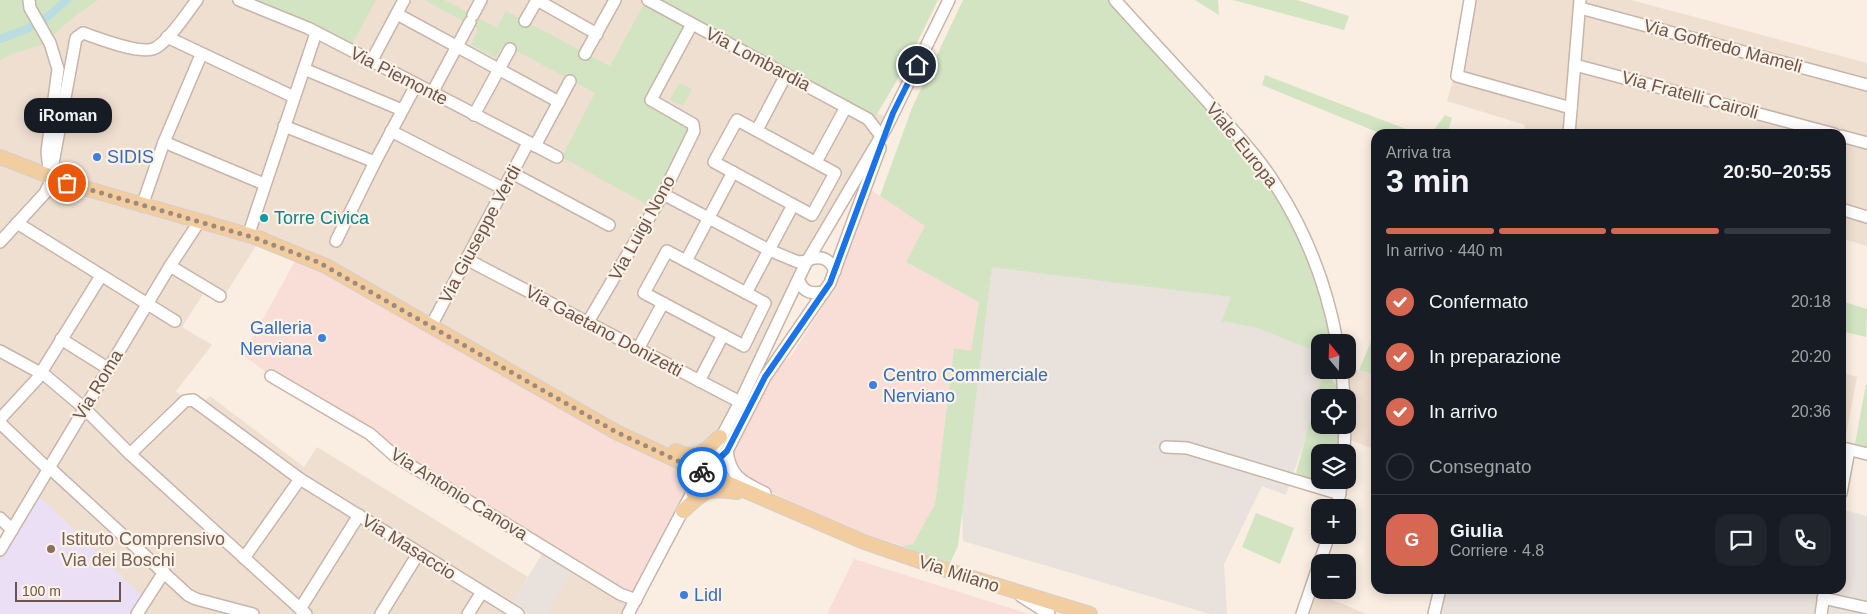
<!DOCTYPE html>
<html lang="it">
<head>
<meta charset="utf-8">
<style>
  body { margin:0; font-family:Helvetica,sans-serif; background:#20242c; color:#f1f3f6; height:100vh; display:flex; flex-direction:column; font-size:19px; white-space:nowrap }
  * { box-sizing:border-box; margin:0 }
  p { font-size:16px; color:#9ea1a6 }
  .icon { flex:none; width:28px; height:28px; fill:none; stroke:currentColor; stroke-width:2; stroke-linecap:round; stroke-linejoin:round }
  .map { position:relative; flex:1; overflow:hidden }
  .drawer { position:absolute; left:1371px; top:129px; width:475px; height:465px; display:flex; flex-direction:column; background:#171b24; border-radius:15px; box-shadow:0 2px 12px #0003 }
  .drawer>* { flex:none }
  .needle { width:32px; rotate:341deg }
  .tools { position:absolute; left:1311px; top:334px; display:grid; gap:10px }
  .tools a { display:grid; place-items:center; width:45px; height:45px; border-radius:10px; background:#171b24; box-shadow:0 2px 12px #0003; font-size:25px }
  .scale { position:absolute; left:15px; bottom:12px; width:106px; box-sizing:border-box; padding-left:5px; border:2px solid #6d554b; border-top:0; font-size:14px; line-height:18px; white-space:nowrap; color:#6d554b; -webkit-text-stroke:4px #fcf2e7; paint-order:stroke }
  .pin { position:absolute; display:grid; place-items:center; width:42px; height:42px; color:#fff; margin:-21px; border:2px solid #fff; border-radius:50%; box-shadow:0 1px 5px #0007 }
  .courier { position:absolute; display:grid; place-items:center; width:50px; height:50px; margin:-25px; border:4px solid #1a73e8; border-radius:50%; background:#fff; color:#222; box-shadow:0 1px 6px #0007 }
  .bubble { position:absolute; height:35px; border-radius:15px; background:#171b24; box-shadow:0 2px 12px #0003; font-size:16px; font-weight:700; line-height:35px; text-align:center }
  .head em { font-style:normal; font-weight:700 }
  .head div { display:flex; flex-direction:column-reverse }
  .head { display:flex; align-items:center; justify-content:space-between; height:85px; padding:0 15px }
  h1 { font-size:32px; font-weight:700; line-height:38px }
  .bar { display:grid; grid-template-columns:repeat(4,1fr); gap:8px 5px; align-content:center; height:60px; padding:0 15px }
  .bar i { height:6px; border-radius:4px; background:#363941 }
  .bar .current { background:#d66853 }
  .bar p { grid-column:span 4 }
  .line { display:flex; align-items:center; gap:12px; padding:0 15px; border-top:1px solid #363941 }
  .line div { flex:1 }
  .round { display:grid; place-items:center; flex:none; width:52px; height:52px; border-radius:15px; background:#20242c }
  ol { padding:0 15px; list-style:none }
  li { display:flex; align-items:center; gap:15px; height:55px }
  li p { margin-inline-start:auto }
  li .icon { padding:5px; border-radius:50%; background:#d66853; color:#fff; stroke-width:4 }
  li:last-child { color:#9ea1a6 }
  li i { width:28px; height:28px; border:2px solid #363941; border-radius:50% }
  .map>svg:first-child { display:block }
  .residential { fill:#efdfd1 }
  .commercial { fill:#f8ded6 }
  .industrial { fill:#e8e1dc }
  .education { fill:#ebdff5 }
  .green { fill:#d2e4c2 }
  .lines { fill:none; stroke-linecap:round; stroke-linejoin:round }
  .canal { stroke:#b9dde0; stroke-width:8 }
  .minor-casing { stroke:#c8b5aa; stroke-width:14 }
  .major-casing { stroke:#d6cfcd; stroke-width:16 }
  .minor { stroke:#fff; stroke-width:11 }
  .major { stroke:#f1cda0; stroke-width:14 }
  .done { stroke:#9e8b80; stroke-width:5; stroke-dasharray:0 9 }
  .route { stroke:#1a73e8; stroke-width:6 }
  .shop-dot { fill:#3f7fe0; stroke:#fcf2e7; stroke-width:2 }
  .culture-dot { fill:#0f9aa8; stroke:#fcf2e7; stroke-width:2 }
  .education-dot { fill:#8d6e63; stroke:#fcf2e7; stroke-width:2 }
  .labels { text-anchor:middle; stroke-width:4.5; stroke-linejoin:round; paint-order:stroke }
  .street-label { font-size:18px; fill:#6d554b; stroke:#fcf2e7 }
  .shop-label { font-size:18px; fill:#366cbe; stroke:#fcf2e7; text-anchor:start }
  .culture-label { font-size:18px; fill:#0d838f; stroke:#fcf2e7; text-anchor:start }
  .education-label { font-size:18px; fill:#785e54; stroke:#fcf2e7; text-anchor:start }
</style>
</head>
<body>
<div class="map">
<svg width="1867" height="614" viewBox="0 0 1867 614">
  <rect width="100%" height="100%" fill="#f9eee1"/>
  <g class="residential">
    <polygon points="94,0 659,0 866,111 889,117 703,470 650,445 621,426 334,262 313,252 260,238 0,155 0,57"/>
    <polygon points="1468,0 1631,0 1867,63 1867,246 1841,238 1841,134 1523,134 1525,125 1447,101 1454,77"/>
    <polygon points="0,158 49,179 48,185 0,241"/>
    <polygon points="51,180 197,223 12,527 0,516 0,245"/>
    <polygon points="201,224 259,241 221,301 205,291 182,327 212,345 176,391 182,397 191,393 196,394 206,400 210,396 304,467 317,447 528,577 510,607 520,614 0,614 0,553"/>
    <polygon points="1348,367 1376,376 1376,450 1348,439"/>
    <polygon points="1841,372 1857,377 1842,456 1841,456"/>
    <polygon points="574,567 628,602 628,614 545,614"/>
    <polygon points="1316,593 1367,614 1310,614"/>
  </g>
  <g class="commercial">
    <polygon points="871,190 926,226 906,262 979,301 971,352 954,348 935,504 913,544 902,546 868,535 812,512 742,478 737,474 732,453 777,368 792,355 822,308 840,274"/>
    <polygon points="299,254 704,473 636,600 271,376 243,355"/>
    <polygon points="854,559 1029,614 827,614"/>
  </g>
  <g class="industrial">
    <polygon points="992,266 1231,297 1223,321 1257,325 1320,349 1320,370 1327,370 1326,378 1286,495 1262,486 1224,564 1227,614 1210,614 963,541 962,511"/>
    <polygon points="1841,509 1867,516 1867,614 1428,614 1434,589 1841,589"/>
    <polygon points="545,549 574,567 545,614 520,614 510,607"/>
  </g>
  <polygon class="education" points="39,496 141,595 130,614 0,614 0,561"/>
  <g class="green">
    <polygon points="0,0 98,0 77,14 43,44 12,54 0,60"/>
    <polygon points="248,0 376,0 352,44"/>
    <polygon points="424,0 445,0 497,28 506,11 610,66 645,2 690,25 649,102 689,126 691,131 653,208 562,157 595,93 504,44 496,58 471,45 478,29"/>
    <polygon points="656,0 938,0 908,61 876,116 869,115"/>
    <polygon points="963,0 1110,0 1257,165 1286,210 1305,247 1326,301 1334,342 1320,342 1320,353 1255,327 1222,321 1231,297 992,267 958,546 950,563 918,553 902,546 913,544 935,504 954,348 971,351 979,302 906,262 925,226 880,196 912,108"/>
    <polygon points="1195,0 1218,0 1219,15"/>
    <polygon points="1233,0 1297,0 1349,16 1344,30"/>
    <polygon points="1265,75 1419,134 1382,134 1262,85"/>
    <polygon points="679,83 692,89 683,106 670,100"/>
    <polygon points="1445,115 1452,118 1447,134 1431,134"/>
    <polygon points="1841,301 1867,309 1866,337 1841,331"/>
    <polygon points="1376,330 1376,376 1359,370"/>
    <polygon points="1324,370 1341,391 1341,397 1320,398 1320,425 1341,425 1341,452 1320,452 1320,480 1331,480 1324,484 1296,473"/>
    <polygon points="1866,384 1867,385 1867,447 1855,444"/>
    <polygon points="1256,513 1294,528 1280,564 1242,547"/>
  </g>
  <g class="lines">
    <polyline class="canal" points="0,39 29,28 47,17 67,0"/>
    <g class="minor-casing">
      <g id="minor">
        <polyline points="29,0 30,8 50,43 58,69 47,152 49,169"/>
        <polyline points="239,0 308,28 557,157"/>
        <polyline points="537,0 597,34"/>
        <polyline points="648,0 868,119 881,136"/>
        <path d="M 1115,0 C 1149,38 1184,75 1218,113 C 1238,136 1259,158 1275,184 C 1306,232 1327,286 1337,342"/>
        <polyline points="1470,0 1457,76 1571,108"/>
        <polyline points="1580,8 1867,85"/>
        <polyline points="397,14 559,102"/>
        <polyline points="473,15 481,0"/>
        <polyline points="525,21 537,0"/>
        <polyline points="167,37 294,97"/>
        <polyline points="585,54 615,0"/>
        <polyline points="371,62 404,0"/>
        <polyline points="1575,65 1834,134"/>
        <polyline points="304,69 402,110"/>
        <polyline points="432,93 470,22"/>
        <polyline points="474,115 510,49"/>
        <polygon points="737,120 835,173 812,215 714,162"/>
        <polyline points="284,126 375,162"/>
        <polyline points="757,130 786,75"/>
        <polyline points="391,131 504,189"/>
        <polyline points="1569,134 1580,0"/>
        <polyline points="1841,136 1867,143"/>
        <polyline points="164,142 264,184"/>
        <polyline points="535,146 570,81"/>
        <polyline points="816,162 846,107"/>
        <polyline points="512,173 609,225"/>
        <polyline points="663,194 769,250 798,262 808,261"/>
        <polyline points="142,206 164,142 201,55"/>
        <polyline points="1841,209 1867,217"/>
        <polyline points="17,223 175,321"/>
        <polyline points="248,236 316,33"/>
        <polyline points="336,241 375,162 416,85"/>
        <path d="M 0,242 L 45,193 L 49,185 L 76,38 L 83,33 C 98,38 144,57 157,47 C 170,39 187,13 197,0"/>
        <polygon points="667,251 765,303 744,346 644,293"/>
        <path d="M 810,259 C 823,255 830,260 835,271"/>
        <polyline points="468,260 740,402"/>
        <polyline points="686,261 733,172"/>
        <polyline points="170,266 220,296"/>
        <path d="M 799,281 C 804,293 812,294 824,292"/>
        <polyline points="746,293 793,205"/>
        <polyline points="588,322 663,194 694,131 693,124 651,100 692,24"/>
        <polyline points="431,326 528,143"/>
        <polyline points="61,339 109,369"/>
        <polyline points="638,349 663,303"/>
        <polyline points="0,351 46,376 84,408 130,454 306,614"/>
        <polyline points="1342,370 1344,398"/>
        <polyline points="271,376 370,434 395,456 620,594 636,600"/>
        <polyline points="699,381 723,335"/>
        <polyline points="0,419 37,379 101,276"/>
        <polyline points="0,423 45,466 53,471 188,595 196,599 253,614"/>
        <polyline points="1166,447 1187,448 1340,494"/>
        <polyline points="1843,448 1867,454"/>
        <path d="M 727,451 C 730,477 743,482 765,493"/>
        <polyline points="1344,452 1345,425"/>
        <polyline points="130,454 185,401 193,400 300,479 518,614"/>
        <polyline points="709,468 727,451 765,377 830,283 880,148"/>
        <polyline points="1841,493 1849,450"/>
        <polyline points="1337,508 1342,480"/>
        <polyline points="0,518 12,530"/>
        <polyline points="0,550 170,266 199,222"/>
        <polyline points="244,558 300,479"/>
        <polyline points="1021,596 1049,614"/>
        <polyline points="1823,598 1867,608"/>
        <polyline points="300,609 359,515"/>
        <polyline points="137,614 164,572"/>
        <polyline points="381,614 418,554"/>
        <polyline points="468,614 482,592"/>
        <polyline points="628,614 740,402 805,265 886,128 949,0"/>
        <polyline points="1302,614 1329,535"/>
        <polyline points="1434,614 1440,589"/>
        <polyline points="1821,614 1825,589"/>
      </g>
    </g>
    <g class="major-casing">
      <g id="major">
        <polyline points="0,157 67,183 262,239"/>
        <polyline points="255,237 326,266 616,432 704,473 864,542 937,567 1090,614"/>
        <path d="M 676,451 C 698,462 704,451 720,437"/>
        <path d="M 682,464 C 692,472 695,480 693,492"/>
        <path d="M 683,511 C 705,490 706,488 737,492"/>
      </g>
    </g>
    <use href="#minor" class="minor"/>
    <use href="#major" class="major"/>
  </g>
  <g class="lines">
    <polyline class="done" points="67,183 255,238 318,262 616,432 702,472"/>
    <polyline class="route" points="702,472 704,473 727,451 765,377 830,283 893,113 917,65"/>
  </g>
  <g class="shop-dot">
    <circle cx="97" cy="157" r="5"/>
    <circle cx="322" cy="338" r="5"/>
    <circle cx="873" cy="385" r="5"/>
    <circle cx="684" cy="595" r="5"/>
  </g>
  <circle class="culture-dot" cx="264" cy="218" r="5"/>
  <circle class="education-dot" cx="51" cy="549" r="5"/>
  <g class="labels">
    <g class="street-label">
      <text transform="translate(1723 46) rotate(15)" y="6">Via Goffredo Mameli</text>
      <text transform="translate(758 59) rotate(28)" y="6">Via Lombardia</text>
      <text transform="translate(399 76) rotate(27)" y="6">Via Piemonte</text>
      <text transform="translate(1690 95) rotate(15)" y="6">Via Fratelli Cairoli</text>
      <text transform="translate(1242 145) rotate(51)" y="6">Viale Europa</text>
      <text transform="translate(642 228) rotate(-61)" y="6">Via Luigi Nono</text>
      <text transform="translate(480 234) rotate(-62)" y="6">Via Giuseppe Verdi</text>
      <text transform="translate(604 331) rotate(28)" y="6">Via Gaetano Donizetti</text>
      <text transform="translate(98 385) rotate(-59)" y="6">Via Roma</text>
      <text transform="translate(459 494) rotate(32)" y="6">Via Antonio Canova</text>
      <text transform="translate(409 547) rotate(32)" y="6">Via Masaccio</text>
      <text transform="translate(959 574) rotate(18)" y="6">Via Milano</text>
    </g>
    <g class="shop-label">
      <text x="107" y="163">SIDIS</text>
      <text x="312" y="334" text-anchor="end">Galleria<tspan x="312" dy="21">Nerviana</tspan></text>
      <text x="883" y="381">Centro Commerciale<tspan x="883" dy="21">Nerviano</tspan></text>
      <text x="694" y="601">Lidl</text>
    </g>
    <g class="culture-label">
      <text x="274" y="224">Torre Civica</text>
    </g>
    <g class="education-label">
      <text x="61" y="545">Istituto Comprensivo<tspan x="61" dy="21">Via dei Boschi</tspan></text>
    </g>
  </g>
</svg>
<div class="tools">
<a><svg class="needle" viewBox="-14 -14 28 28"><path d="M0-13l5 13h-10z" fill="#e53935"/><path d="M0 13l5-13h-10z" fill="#9ea1a6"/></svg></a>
<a><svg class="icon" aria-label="locate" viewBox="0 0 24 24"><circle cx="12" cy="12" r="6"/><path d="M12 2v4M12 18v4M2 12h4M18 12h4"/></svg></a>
<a><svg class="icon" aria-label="layers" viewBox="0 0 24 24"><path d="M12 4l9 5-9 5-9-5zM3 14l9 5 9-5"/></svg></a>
<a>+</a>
<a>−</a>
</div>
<div class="scale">100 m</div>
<div class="pin" style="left:67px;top:183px;background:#ea580c"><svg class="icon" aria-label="bag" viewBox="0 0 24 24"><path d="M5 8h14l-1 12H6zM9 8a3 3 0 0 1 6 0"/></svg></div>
<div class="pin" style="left:917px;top:65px;background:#1f2937"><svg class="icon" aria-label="home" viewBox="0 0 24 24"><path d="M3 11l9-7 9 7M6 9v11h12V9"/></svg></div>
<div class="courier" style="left:702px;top:472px"><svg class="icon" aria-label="bike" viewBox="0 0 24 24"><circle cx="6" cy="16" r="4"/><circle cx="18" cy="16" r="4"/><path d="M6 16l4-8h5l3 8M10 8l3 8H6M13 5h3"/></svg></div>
<div class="bubble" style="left:24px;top:98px;width:88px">iRoman</div>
<section class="drawer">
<div class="head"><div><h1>3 min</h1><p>Arriva tra</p></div><em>20:50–20:55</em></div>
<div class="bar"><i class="current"></i><i class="current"></i><i class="current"></i><i></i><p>In arrivo · 440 m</p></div>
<ol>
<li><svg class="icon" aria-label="check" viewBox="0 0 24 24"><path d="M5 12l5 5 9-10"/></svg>Confermato<p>20:18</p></li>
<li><svg class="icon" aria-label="check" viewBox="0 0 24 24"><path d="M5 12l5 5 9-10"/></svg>In preparazione<p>20:20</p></li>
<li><svg class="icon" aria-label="check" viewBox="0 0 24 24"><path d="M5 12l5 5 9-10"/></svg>In arrivo<p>20:36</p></li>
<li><i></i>Consegnato</li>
</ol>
<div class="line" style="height:90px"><b class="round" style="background:#d66853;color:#fff">G</b><div><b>Giulia</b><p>Corriere · 4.8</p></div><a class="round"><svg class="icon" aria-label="chat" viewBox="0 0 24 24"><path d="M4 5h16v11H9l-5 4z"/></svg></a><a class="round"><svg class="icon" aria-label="phone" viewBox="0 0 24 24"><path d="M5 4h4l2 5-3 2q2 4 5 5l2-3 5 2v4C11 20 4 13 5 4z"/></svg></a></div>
</section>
</div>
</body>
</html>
